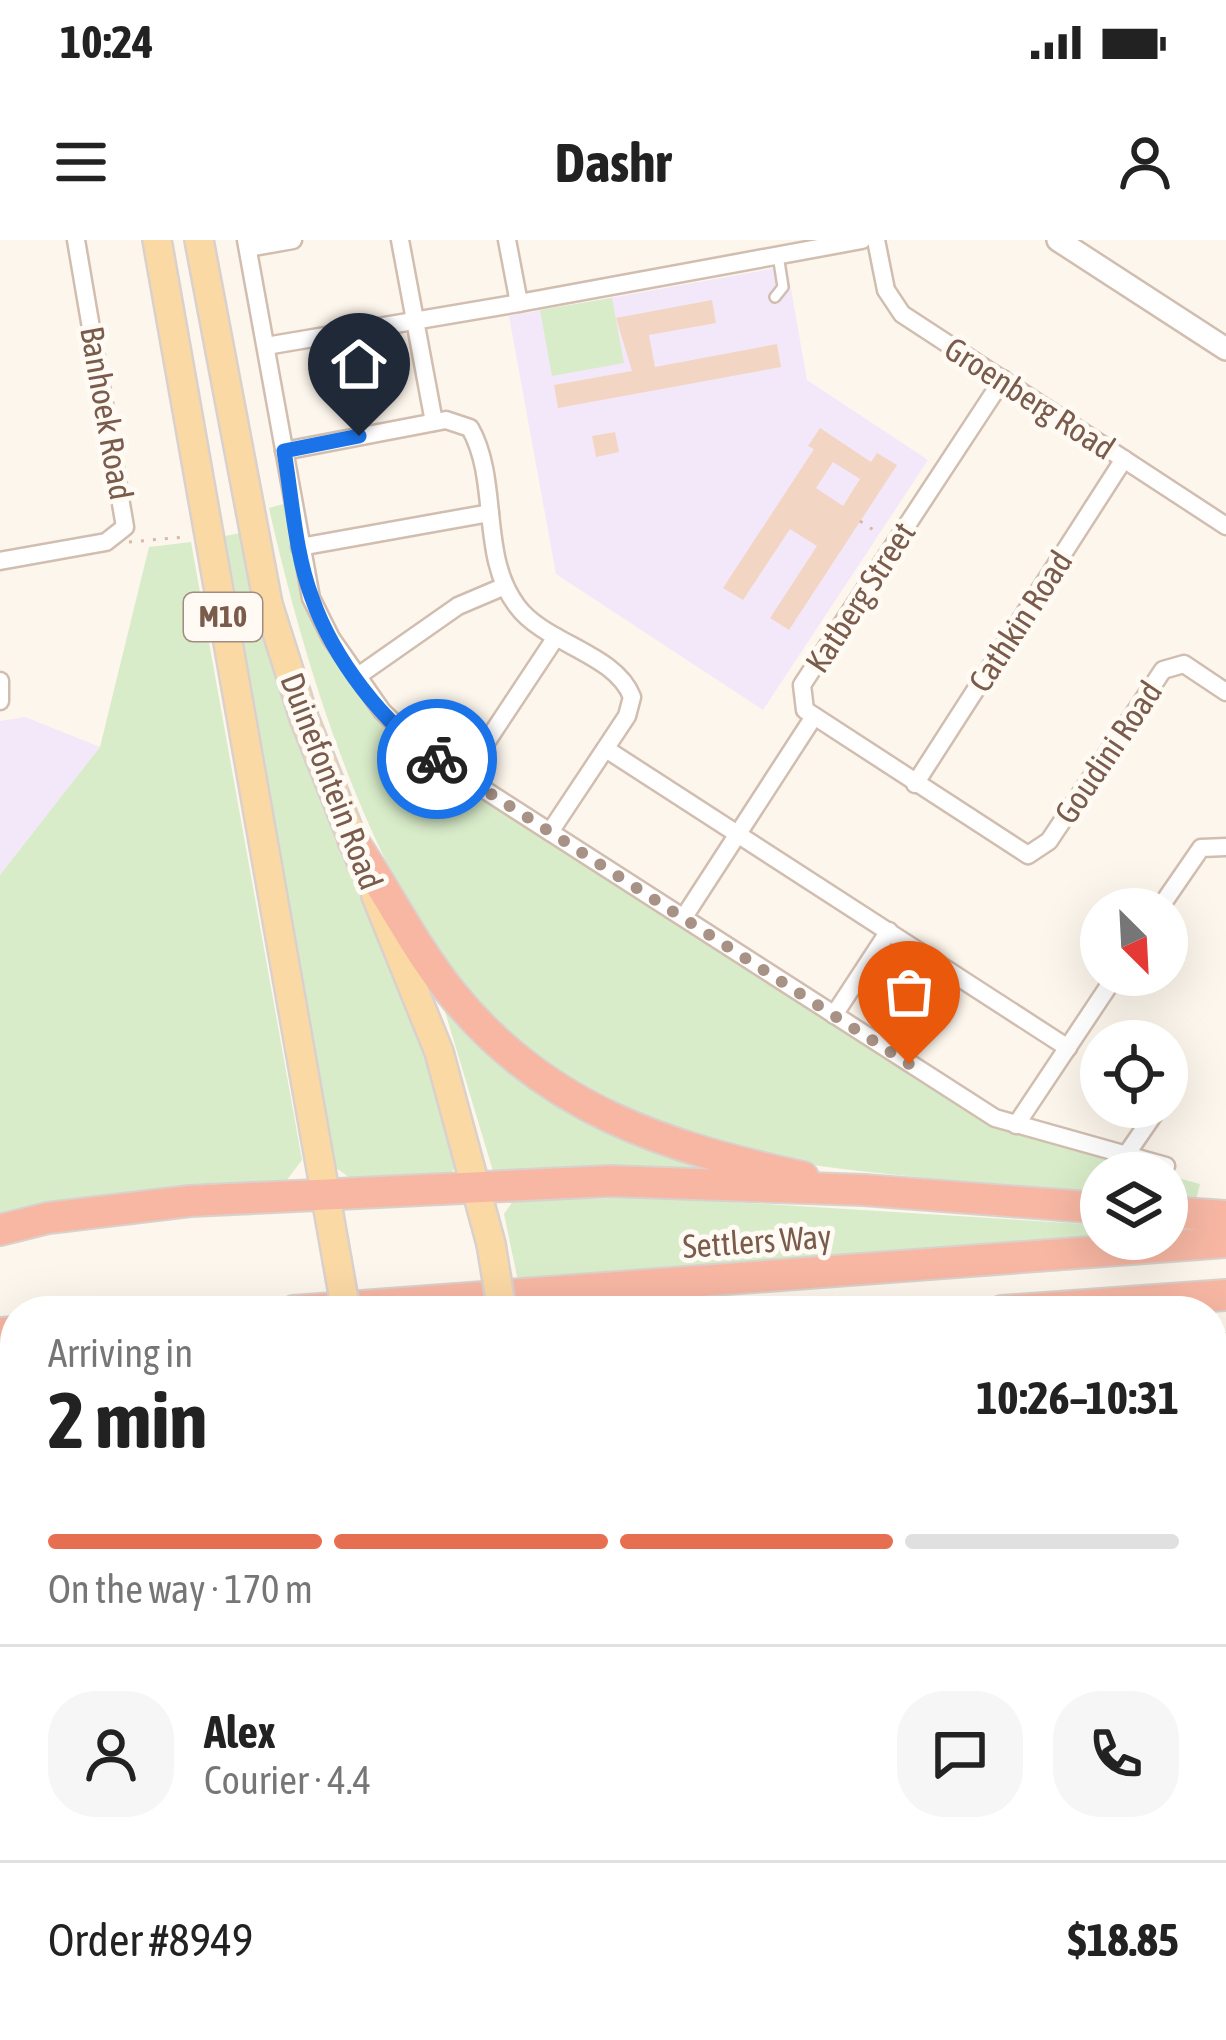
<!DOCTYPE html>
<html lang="en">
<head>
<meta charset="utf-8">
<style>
  body { margin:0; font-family:"Asap Condensed",sans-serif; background:#f6f6f6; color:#222; height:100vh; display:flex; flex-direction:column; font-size:45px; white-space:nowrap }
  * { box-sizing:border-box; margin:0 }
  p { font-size:39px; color:#767676 }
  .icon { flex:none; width:66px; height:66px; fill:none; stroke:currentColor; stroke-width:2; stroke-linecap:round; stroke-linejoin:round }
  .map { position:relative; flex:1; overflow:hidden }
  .panel { position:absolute; left:0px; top:1056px; width:1227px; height:744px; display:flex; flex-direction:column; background:#fff; border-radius:48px 48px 0 0; box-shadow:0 12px 48px #0002 }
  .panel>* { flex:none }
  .needle { width:78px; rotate:156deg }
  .tools { position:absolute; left:1080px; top:648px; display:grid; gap:24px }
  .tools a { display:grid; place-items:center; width:108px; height:108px; border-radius:50%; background:#fff; box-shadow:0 12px 48px #0002; font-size:60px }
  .pin { position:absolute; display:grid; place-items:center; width:102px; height:102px; color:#fff; margin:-123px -51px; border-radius:50% 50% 50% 0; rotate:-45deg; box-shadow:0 0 12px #0007 }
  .pin .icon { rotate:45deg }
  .courier { position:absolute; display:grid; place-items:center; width:120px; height:120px; margin:-60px; border:9px solid #1a73e8; border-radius:50%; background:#fff; color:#222; box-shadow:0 3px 15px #0007 }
  .overview em { font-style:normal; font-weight:700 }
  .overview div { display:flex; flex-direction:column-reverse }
  .overview { display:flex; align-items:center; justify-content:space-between; height:204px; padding:0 48px }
  h1 { font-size:78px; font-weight:700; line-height:90px }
  .bar { display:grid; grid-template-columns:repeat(4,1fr); gap:18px 12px; align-content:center; height:144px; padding:0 48px }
  .bar i { height:15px; border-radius:9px; background:#e0e0e0 }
  .bar .selected { background:#e76f51 }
  .bar p { grid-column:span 4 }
  .line { display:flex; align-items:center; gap:30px; padding:0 48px; border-top:3px solid #e0e0e0 }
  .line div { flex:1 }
  .round { display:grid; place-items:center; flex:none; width:126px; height:126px; border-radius:48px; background:#f6f6f6 }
  .status { display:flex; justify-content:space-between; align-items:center; height:84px; padding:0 60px; background:#fff; direction:ltr }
  .status svg { height:33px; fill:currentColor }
  header { display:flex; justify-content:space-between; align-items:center; height:156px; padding:0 48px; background:#fff; font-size:54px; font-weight:700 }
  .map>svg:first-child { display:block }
  .residential { fill:#f5e8da }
  .education { fill:#f3e8fa }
  .green { fill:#d8ecc9 }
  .building { fill:#f3d5c3; fill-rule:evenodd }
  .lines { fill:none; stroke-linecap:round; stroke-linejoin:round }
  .service-casing { stroke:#d1beb0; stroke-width:14 }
  .minor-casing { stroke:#d1beb0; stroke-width:21 }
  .tertiary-casing { stroke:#d1beb0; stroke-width:26 }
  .primary-casing { stroke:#dad1cd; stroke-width:32 }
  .motorway-casing { stroke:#dad1cd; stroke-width:34 }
  .path { stroke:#d9b8a5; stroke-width:3; stroke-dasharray:3 9; stroke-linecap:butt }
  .service { stroke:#fff; stroke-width:9 }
  .minor { stroke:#fff; stroke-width:16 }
  .tertiary { stroke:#fff; stroke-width:21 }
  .primary { stroke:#fbd9a5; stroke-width:27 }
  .motorway { stroke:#f7b7a3; stroke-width:30 }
  .primary-bridge-casing { stroke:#dad1cd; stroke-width:32; stroke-linecap:butt }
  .primary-bridge { stroke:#fbd9a5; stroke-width:27 }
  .done { stroke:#a89285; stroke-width:12; stroke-dasharray:0 21.6 }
  .route { stroke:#1a73e8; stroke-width:15 }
  .labels { text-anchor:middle; stroke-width:10; stroke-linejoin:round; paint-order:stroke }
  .shield { fill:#fffaf3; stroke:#a28b7f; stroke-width:3 }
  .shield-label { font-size:30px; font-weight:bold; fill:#7a5c4d }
  .street-label { font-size:33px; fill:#7a5c4d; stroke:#fffaf3 }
</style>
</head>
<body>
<div class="status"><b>10:24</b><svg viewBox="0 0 49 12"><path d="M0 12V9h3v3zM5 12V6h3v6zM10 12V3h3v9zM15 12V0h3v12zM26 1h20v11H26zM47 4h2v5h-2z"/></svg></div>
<header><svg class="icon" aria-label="menu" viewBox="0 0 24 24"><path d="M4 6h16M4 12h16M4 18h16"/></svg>Dashr<svg class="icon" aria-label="person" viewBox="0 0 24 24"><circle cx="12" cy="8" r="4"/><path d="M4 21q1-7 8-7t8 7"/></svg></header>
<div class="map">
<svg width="1226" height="1800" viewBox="0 0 1226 1800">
  <rect width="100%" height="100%" fill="#fdf6ec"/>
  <polygon class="residential" points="1226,1172 1226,1610 1212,1409 1212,1175"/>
  <g class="education">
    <polygon points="787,26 807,140 928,220 763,470 556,334 509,76"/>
    <polygon points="25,477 100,507 0,635 0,481"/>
    <polygon points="704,1785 1082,1785 1087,1800 695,1800"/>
  </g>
  <g class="green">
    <polygon points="612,58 624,123 552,136 540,70"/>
    <path d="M 287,263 L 307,364 L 431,521 L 983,882 L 1164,933 L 1101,933 L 1101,952 C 955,938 780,936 642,883 C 624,876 605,861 588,850 C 546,825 506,798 474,760 C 368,635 304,425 269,268 Z"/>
    <polygon points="240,293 290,478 425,800 458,927 449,933 351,939 335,927 225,296"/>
    <polygon points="191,302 302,920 286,941 0,982 0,635 100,507 149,307"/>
    <polygon points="443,765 652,910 707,931 493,931"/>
    <polygon points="1167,935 1200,944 1196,960 1167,958"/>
    <polygon points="652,957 1101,985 1101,999 518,1041 504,974 513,961"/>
    <polygon points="15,1159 15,1204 0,1202 0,1161"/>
    <polygon points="547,1785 626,1785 618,1800 545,1800"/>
  </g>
  <g class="building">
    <polygon points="712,60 716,83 649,95 655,127 777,104 781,127 558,168 554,145 632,131 616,78"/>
    <path d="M 820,188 L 871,222 L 877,213 L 897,225 L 789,390 L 770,378 L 817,306 L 790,289 L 743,360 L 723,348 L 814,209 L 808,206 ZM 833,222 L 860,239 L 843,266 L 816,248 Z"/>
    <polygon points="615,192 619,212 596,217 592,196"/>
    <polygon points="797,1785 864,1785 864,1788 826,1800 759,1800"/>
    <polygon points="970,1785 1046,1785 1046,1788 1008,1800 932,1800"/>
  </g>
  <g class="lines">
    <g class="service-casing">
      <polyline id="service" points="775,57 783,47 778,15"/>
    </g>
    <g class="minor-casing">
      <g id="minor">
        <polyline points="246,0 311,358 331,398 382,471 421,509 995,878 1166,926"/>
        <polyline points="400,0 434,182"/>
        <polyline points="507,0 519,63 862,0"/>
        <polyline points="876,0 886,50 902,74 1226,286"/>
        <polyline points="248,8 293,0"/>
        <polyline points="266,106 519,63"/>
        <polyline points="1003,139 802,445 805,470 1028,615 1049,601 1163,430 1184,424 1226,452"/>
        <path d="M 284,211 L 446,180 L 470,188 C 500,241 479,316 517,366 C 545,404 615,413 632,457 L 627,476 L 550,592"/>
        <polyline points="300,307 490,273"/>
        <polyline points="0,321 106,302 125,287 76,0"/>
        <polyline points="358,436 458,366 505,346"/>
        <polyline points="0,441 0,461"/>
        <polyline points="606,509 1068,808"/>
        <polyline points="464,536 556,397"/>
        <polyline points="915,544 1124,219"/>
        <polyline points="1159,669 1201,608 1226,607"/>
        <polyline points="684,677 813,478"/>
        <polyline points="834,775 889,691"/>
        <polyline points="1016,885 1116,735"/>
        <polyline points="1126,915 1159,867"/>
        <polyline points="1212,1174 1226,1171"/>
        <polyline points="0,1316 15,1356"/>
        <polyline points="1212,1419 1226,1620"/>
        <polyline points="0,1429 15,1424"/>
        <polyline points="0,1501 15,1540"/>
        <polyline points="0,1626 15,1621"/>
        <polyline points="227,1785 232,1800"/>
        <polyline points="352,1785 355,1800"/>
        <polyline points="1098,1785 1102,1800"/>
        <polyline points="2,1800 45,1785"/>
      </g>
    </g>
    <g class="tertiary-casing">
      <polyline id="tertiary" points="1058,0 1226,109"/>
    </g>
    <g class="primary-casing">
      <g id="primary">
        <polyline points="157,0 337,1020"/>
        <polyline points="199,0 268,364 304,478 361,621"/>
        <polyline points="376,656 439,812 491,1004"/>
        <polyline points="475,1785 476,1800"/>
        <polyline points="527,1800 529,1785"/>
      </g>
    </g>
    <g class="motorway-casing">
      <g id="motorway">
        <path d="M 353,601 C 387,651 414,707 453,755 C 546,869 665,907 803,937"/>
        <polyline points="1167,972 1226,976"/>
        <polyline points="0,990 48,978 190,961 610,941 864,950 1101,968"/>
        <polyline points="294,1071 1226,1002"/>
        <polyline points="1002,1071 1226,1055"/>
        <polyline points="0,1093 15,1092"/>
        <polyline points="1212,1112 1226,1109"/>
        <polyline points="0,1142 15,1141"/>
        <polyline points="0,1214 15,1216"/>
        <polyline points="631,1800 639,1785"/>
      </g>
    </g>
    <g class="path">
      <polyline points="860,281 878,293"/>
      <polyline points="129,302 184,297"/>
    </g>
    <use href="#service" class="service"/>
    <use href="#minor" class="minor"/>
    <use href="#tertiary" class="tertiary"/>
    <use href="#primary" class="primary"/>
    <use href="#motorway" class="motorway"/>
    <g class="primary-bridge-casing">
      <g id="primary-bridge">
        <polyline points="491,1004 502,1071"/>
        <polyline points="337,1020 346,1071"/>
      </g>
    </g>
    <use href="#primary-bridge" class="primary-bridge"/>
  </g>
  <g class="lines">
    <polyline class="done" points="437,519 909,824"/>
    <path class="route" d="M 359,196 L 284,211 C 292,258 295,313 312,358 C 333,418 384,486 437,519"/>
  </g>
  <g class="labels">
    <rect class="shield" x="184" y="353" width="78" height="48" rx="9"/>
    <g class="shield-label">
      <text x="223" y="387">M10</text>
    </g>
    <g class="street-label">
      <text transform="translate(1030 158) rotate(33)" y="12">Groenberg Road</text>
      <text transform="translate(107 173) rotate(80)" y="12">Banhoek Road</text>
      <text transform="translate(860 357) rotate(-57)" y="12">Katberg Street</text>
      <text transform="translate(1020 381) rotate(-57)" y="12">Cathkin Road</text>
      <text transform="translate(1108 512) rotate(-56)" y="12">Goudini Road</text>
      <text transform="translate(332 541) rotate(69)" y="12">Duinefontein Road</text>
      <text transform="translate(757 1001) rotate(-4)" y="12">Settlers Way</text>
    </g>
  </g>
</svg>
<div class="tools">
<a><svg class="needle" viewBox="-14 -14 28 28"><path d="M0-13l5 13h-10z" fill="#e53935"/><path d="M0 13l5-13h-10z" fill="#767676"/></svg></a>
<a><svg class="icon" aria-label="locate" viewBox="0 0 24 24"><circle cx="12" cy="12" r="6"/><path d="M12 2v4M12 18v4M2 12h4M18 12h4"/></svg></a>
<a><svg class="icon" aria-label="layers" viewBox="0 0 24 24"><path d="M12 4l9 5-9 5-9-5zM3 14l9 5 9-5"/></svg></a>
</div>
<div class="pin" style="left:909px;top:824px;background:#ea580c"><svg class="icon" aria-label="bag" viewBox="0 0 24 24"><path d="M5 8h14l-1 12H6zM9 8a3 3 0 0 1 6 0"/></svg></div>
<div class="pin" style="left:359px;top:196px;background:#1f2937"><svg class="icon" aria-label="home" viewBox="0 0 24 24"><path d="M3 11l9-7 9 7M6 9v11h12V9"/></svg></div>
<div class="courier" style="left:437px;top:519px"><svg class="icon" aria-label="bike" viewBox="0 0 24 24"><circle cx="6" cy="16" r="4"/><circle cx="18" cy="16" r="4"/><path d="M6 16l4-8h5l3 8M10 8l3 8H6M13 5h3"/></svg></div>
<section class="panel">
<div class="overview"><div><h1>2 min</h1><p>Arriving in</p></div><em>10:26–10:31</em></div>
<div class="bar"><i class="selected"></i><i class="selected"></i><i class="selected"></i><i></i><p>On the way · 170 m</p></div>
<div class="line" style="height:216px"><a class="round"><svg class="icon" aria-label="person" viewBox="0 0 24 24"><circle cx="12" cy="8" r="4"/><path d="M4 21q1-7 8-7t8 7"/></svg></a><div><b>Alex</b><p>Courier · 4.4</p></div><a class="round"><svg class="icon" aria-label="chat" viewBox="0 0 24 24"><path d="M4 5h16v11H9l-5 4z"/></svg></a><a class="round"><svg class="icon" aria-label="phone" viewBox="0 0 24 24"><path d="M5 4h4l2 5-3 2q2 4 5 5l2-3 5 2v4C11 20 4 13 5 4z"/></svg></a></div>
<div class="line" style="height:156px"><div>Order #8949</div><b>$18.85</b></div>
</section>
</div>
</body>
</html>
